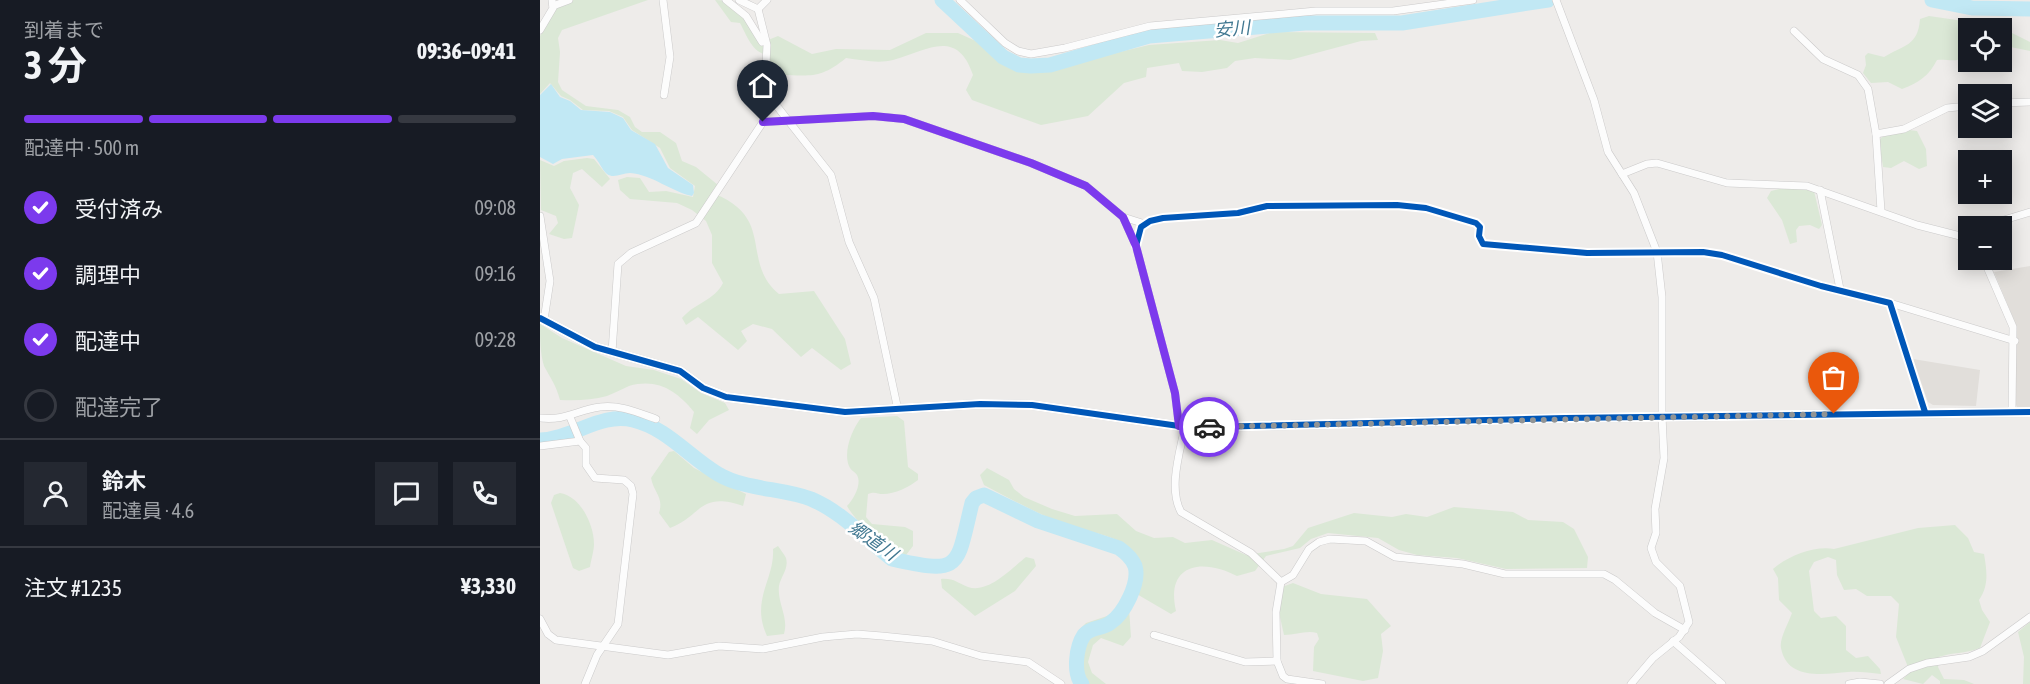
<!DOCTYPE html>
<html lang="ja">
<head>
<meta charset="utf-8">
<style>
  body { margin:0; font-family:"Asap Condensed","Noto Sans JP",sans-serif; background:#242831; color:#f1f3f6; height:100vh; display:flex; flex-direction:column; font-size:22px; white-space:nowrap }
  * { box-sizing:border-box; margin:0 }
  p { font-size:20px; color:#9ea1a6 }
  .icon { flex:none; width:33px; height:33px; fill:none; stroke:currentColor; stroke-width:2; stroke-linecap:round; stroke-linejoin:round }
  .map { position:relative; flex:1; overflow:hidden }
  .drawer { display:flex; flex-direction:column; background:#171b24; width:540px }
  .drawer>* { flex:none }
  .tools { position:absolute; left:1418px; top:18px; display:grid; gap:12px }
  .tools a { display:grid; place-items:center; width:54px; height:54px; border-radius:0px; background:#171b24; box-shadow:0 3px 15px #0003; font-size:30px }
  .pin { position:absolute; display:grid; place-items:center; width:51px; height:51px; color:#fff; margin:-62px -26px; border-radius:50% 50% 50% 0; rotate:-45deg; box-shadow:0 0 6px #0007 }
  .pin .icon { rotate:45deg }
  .courier { position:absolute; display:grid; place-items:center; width:60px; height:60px; margin:-30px; border:4px solid #7c3aed; border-radius:50%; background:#fff; color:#222; box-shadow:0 2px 8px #0007 }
  .summary em { font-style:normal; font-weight:700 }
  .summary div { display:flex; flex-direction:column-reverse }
  .summary { display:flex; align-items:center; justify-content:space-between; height:102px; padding:0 24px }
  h1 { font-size:39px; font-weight:700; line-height:45px }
  .bar { display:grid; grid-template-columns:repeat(4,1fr); gap:9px 6px; align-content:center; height:72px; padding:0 24px }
  .bar i { height:8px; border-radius:4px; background:#363941 }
  .bar .on { background:#7c3aed }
  .bar p { grid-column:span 4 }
  .line { display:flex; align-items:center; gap:15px; padding:0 24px; border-top:2px solid #363941 }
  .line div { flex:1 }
  .round { display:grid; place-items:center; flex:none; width:63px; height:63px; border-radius:0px; background:#242831 }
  ol { padding:0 24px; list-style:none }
  li { display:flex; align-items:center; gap:18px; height:66px }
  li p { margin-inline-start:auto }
  li .icon { padding:6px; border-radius:50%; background:#7c3aed; color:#fff; stroke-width:4 }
  li:last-child { color:#9ea1a6 }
  li i { width:33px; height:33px; border:3px solid #363941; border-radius:50% }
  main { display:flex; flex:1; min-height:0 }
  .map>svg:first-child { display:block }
  .education { fill:#e1deda }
  .green { fill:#dbe8d6 }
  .water { fill:#c1e8f4 }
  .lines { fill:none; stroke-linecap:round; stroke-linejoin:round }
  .river { stroke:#c1e8f4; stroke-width:15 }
  .street-casing { stroke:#cbcaca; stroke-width:8 }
  .secondary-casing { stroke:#cacaca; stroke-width:10 }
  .street { stroke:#fcfcfc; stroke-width:7 }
  .secondary { stroke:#fcfcfc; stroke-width:9 }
  .cycleway-casing { stroke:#fff; stroke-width:10 }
  .cycleway { stroke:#0057b8; stroke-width:6 }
  .done { stroke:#919495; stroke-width:6; stroke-dasharray:0 10.8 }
  .route { stroke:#7c3aed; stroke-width:8 }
  .labels { text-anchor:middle; stroke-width:5; stroke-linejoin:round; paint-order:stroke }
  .water-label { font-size:18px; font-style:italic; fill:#417891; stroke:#fff }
</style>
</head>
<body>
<main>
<section class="drawer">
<div class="summary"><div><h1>3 分</h1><p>到着まで</p></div><em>09:36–09:41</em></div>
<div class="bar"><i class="on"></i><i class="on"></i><i class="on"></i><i></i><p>配達中 · 500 m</p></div>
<ol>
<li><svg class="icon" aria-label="check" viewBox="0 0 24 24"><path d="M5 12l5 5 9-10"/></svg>受付済み<p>09:08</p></li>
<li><svg class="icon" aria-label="check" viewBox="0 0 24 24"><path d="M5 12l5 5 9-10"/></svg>調理中<p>09:16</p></li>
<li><svg class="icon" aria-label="check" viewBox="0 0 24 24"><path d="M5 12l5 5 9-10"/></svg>配達中<p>09:28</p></li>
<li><i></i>配達完了</li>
</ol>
<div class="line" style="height:108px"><a class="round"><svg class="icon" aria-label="person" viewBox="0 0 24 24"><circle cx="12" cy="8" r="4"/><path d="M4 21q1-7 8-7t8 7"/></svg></a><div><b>鈴木</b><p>配達員 · 4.6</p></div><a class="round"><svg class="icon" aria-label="chat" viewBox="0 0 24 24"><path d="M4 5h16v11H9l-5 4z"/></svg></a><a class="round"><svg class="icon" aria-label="phone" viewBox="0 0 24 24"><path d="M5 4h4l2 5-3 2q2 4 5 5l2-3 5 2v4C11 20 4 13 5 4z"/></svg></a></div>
<div class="line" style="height:78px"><div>注文 #1235</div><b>¥3,330</b></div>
</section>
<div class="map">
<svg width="1490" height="684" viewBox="0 0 1490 684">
  <rect width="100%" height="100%" fill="#eeecea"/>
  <g class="education">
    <polygon points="1490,266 1490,407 1477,407 1475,403 1477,327 1454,272"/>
    <polygon points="1373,359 1440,370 1436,406 1393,405 1388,402"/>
  </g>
  <g class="green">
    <path d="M 26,0 L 108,0 L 22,30 L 18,38 L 20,52 L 18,82 L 22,90 L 46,106 L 78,110 L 90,117 L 95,127 L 102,132 L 120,132 L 136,143 L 142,161 L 156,167 L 178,185 L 175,194 C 236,219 200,262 239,294 L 274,291 L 305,339 L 311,364 L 301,370 L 272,348 L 261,357 L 232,329 L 213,324 L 201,331 L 207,341 L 198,350 L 158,317 L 146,325 L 142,318 C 156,302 174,301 183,283 L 172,263 L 172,235 L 166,221 L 152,210 L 137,203 L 90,199 L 80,190 L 78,180 L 87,177 L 100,178 L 109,192 L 126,191 L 153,197 L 155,186 L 130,168 L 120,148 L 92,130 L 83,117 L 69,111 L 43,110 L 30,100 L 21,96 L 10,83 L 0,94 L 0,36 L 20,2 Z"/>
    <path d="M 175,0 C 204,0 211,20 221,43 L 238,36 L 272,54 L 296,49 L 350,50 L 386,33 L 418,33 L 438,42 L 471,66 L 484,70 L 503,70 L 609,45 L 680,40 L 698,43 L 733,32 L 835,33 L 838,40 L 821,41 L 750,60 L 715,58 L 695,61 L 687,68 L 662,72 L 642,71 L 639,63 L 607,68 L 606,77 L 584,83 L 548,116 L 501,125 L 432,100 L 426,90 L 433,75 C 417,27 386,51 353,60 C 338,64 322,60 306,58 C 277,82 267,74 232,75 L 227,55 C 212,52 207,36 200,23 L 191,22 Z"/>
    <path d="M 1389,16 L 1458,26 L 1490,42 L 1490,51 L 1461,45 L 1461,28 L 1428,28 C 1428,38 1429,57 1417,60 C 1411,61 1403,59 1397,60 C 1389,76 1378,83 1362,89 L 1348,82 L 1331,83 L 1323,73 L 1326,65 L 1325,56 L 1328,53 L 1344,57 C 1364,45 1378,46 1380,19 Z"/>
    <polygon points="1369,130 1377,131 1386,149 1387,166 1379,169 1364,161 1351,168 1343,167 1339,141 1342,137"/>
    <polygon points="47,158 54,159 70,179 62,187 42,169 33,173 30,188 39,205 32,238 24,239 9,234 18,223 16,216 1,210 0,160 14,166 24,161"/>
    <polygon points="1239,189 1263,189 1274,191 1282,225 1279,229 1270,225 1259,226 1256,230 1257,242 1250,244 1242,220 1227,198 1231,191"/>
    <path d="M 0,324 L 22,338 L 86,366 L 114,370 L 141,379 L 161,393 L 185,403 L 189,410 L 169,420 L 157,434 L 150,428 L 154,412 C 137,391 118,378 89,386 C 82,389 75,393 67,396 C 52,400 37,401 20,400 C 16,385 11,379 4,366 C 0,353 0,337 0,324 Z"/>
    <path d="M 357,416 L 364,421 L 368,467 L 378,474 L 378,480 C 369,487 355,494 343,494 C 337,494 335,491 328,494 L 326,517 L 332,524 L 365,527 L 373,531 L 373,546 L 366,555 C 346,548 318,525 307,506 C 314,499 322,484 317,475 C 315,472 312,471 310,468 C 302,454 312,429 321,418 Z"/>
    <path d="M 134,451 L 154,468 L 206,494 L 203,506 C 159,491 162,516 130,528 L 119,513 C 124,497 114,493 111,478 L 129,452 Z"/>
    <path d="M 447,468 L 469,480 L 474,489 L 484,497 L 512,509 L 535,516 L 577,514 L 596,531 L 614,538 L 633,537 L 645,543 L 672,540 L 706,555 L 744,549 L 753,546 L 768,528 L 814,513 L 852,517 L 866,514 L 887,517 L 914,507 L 973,512 L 988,520 L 1023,522 L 1034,529 L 1048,557 L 1047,568 L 966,569 L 917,558 L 877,555 L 859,550 L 838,538 L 788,533 L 771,539 L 760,548 L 726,556 L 715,571 L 697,576 C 663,558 625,563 636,611 L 631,614 L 595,593 C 599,579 606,567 595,554 C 580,535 554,534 533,527 C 502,517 473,500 444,485 L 440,475 Z"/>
    <path d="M 20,493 C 40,496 54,524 54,544 C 54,551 51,560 50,567 L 39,571 L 33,568 L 11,503 L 14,495 Z"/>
    <path d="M 1415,525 L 1428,538 L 1434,552 L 1444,554 C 1447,571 1449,586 1439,600 L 1442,610 L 1450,622 L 1440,648 C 1424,654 1413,652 1399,657 L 1398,667 L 1404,679 L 1424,680 L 1434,684 L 1400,684 L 1400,681 L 1392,675 L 1383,684 L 1363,679 L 1370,672 L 1356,637 L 1359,604 L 1351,596 L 1327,596 L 1316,589 L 1304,590 L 1297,575 L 1296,560 L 1288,557 L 1274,562 L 1269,571 L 1274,611 L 1281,618 L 1296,616 L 1306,626 L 1306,650 L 1316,658 L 1328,656 L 1340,669 L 1341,674 C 1330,673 1319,671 1308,672 C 1285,674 1247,681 1241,648 C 1239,639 1249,622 1252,613 L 1239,600 L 1238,578 L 1233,569 C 1247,556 1276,545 1294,549 L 1378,528 Z"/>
    <path d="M 238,546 C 240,549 244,554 246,558 C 249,569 241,576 239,586 C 237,603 249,617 244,634 L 227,636 C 210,600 235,579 233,549 Z"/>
    <path d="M 486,557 L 494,559 L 496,566 L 475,591 L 435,616 L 402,588 L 401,579 C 414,578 417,583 428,587 C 448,594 472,568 486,557 Z"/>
    <path d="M 753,583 L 781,594 L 827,599 L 851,626 L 841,634 L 843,651 L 838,678 L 823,681 L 773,671 L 774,647 L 779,639 L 777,633 C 766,630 756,635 744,635 L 738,608 L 742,587 Z"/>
    <polygon points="578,607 589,608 591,637 583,646 561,638 553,645 548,662 552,673 566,684 536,684 531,665 540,629 546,623 573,614"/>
    <polygon points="1490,622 1490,684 1483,684 1484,657 1478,632"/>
  </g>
  <path class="water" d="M 11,84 L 20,97 L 30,101 L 41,110 L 70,112 L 83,118 L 91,130 L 115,144 L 128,168 L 153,185 L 154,193 L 152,196 C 130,191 113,175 90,173 C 82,173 74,179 67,174 C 62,170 59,161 53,155 L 22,159 L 13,164 L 0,157 L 0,95 Z"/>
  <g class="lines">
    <g class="river">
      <polyline points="402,0 463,57 479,65 491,66 510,65 609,36 765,23 862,23 1008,0"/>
      <polyline points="1392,0 1432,8 1490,9"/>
      <path d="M 0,440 C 32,439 61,412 93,420 C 127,428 149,457 178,474 C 205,490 242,488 271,499 C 302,512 326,539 352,559 C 423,575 416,568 432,503 L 436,498 L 444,495 L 498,521 L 579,548 C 586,553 592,558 595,566 C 600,583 584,614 570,623 C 562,629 551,627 544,635 C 536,647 533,673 542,684"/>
    </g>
    <g class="street-casing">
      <g id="street">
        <polyline points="123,0 130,57 124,95"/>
        <polyline points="186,0 206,16 222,42"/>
        <polyline points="199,0 218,9 227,0"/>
        <polyline points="420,0 465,43 478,51 491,54 525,48 610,26 776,11 853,11 933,0"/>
        <polyline points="1016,0 1054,100 1068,152 1094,193 1117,252 1122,297 1122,416 1124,458 1115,509 1116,533 1111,548 1116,562 1140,586 1149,622 1139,637 1113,658 1091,684"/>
        <polyline points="13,6 29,0"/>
        <polyline points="0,30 13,8 12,0"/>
        <polyline points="1254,31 1283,59 1318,75 1328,89 1336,134 1341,211"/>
        <polyline points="225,91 291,175 309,242 334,298 358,410"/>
        <polyline points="1461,103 1490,102"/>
        <polyline points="223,122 333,116 364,119 491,163 546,186 583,217 605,224"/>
        <polyline points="1336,134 1364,129 1407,108 1428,106"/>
        <polyline points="1082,174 1107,164 1117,163 1187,183 1267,186 1377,225 1428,238"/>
        <polyline points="1280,190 1300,289"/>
        <polyline points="0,216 10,281 4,320"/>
        <polyline points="583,217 596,246 635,393 639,426"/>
        <polyline points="1444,226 1490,212"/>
        <polyline points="596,246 601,227 610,221 623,218 698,213 727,206 857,205 886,208 936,223 940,227 939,236 943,244 1047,253 1163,252 1182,255 1281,286 1350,303 1385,412"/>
        <polyline points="1444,260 1473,327 1472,412"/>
        <polyline points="1350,303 1475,341"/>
        <polyline points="72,352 78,264 91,253 156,223 223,122 227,45 218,9"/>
        <polyline points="30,417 40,441"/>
        <path d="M 0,418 C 26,421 37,410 60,407 C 79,404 99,413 116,419"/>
        <path d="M 645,426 C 640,452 628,488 641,512 L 711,553 L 741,582 L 753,575 L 769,549 L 779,542 L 790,539 L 826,541 L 855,557 L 923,564 L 965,574 L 1064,574 L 1075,580 L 1115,613 L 1145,630"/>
        <polyline points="0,446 40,441 46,448 46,465 55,478 84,480 91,486 93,494 78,624 57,655 45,684"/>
        <polyline points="741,582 736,612 737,661 743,676 747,679 782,684"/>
        <polyline points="0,619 8,634 16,640 128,655 179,646 223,649 283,637 317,634 342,636 392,641 441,656 488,662 521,684"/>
        <polyline points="614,635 705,662 737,661"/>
        <polyline points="1133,641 1182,684"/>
        <polyline points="1309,684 1320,682 1340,684"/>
        <polyline points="1348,684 1369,669 1387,663 1429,657 1443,651 1490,617"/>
      </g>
    </g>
    <g class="secondary-casing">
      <polyline id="secondary" points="0,318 55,347 140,371 163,388 186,397 305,412 440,404 492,405 639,426 670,427 1025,418 1490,412"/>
    </g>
    <use href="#street" class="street"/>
    <use href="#secondary" class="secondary"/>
    <g class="cycleway-casing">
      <g id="cycleway">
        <polyline points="596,246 601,227 610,221 623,218 698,213 727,206 857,205 886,208 936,223 940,227 939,236 943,244 1047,253 1163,252 1182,255 1281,286 1350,303 1385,412"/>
        <polyline points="0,318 55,347 140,371 163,388 186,397 305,412 440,404 492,405 639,426 670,427 1025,418 1490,412"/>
      </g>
    </g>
    <use href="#cycleway" class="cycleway"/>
  </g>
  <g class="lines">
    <polyline class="done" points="669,427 1294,414"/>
    <polyline class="route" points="223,122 333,116 364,119 491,163 546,186 583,217 596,246 635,393 639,426 669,427"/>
  </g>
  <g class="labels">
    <g class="water-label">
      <text transform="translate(692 29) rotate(-5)" y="6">安川</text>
      <text transform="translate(333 541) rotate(35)" y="6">郷道川</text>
    </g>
  </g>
</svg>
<div class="tools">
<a><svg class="icon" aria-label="locate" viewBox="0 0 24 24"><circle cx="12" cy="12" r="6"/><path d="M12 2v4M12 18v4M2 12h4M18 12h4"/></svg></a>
<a><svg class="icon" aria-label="layers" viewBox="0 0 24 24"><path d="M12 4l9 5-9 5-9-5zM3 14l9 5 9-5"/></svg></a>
<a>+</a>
<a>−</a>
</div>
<div class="pin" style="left:1294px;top:414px;background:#ea580c"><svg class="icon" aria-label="bag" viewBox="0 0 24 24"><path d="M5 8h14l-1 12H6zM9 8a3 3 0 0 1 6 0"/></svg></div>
<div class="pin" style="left:223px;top:122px;background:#1f2937"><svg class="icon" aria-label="home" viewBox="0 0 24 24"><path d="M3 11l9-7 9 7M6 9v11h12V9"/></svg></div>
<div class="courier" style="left:669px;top:427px"><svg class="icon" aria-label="car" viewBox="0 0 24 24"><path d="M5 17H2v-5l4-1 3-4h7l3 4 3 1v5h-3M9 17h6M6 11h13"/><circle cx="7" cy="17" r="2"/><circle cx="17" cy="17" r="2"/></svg></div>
</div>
</main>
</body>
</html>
